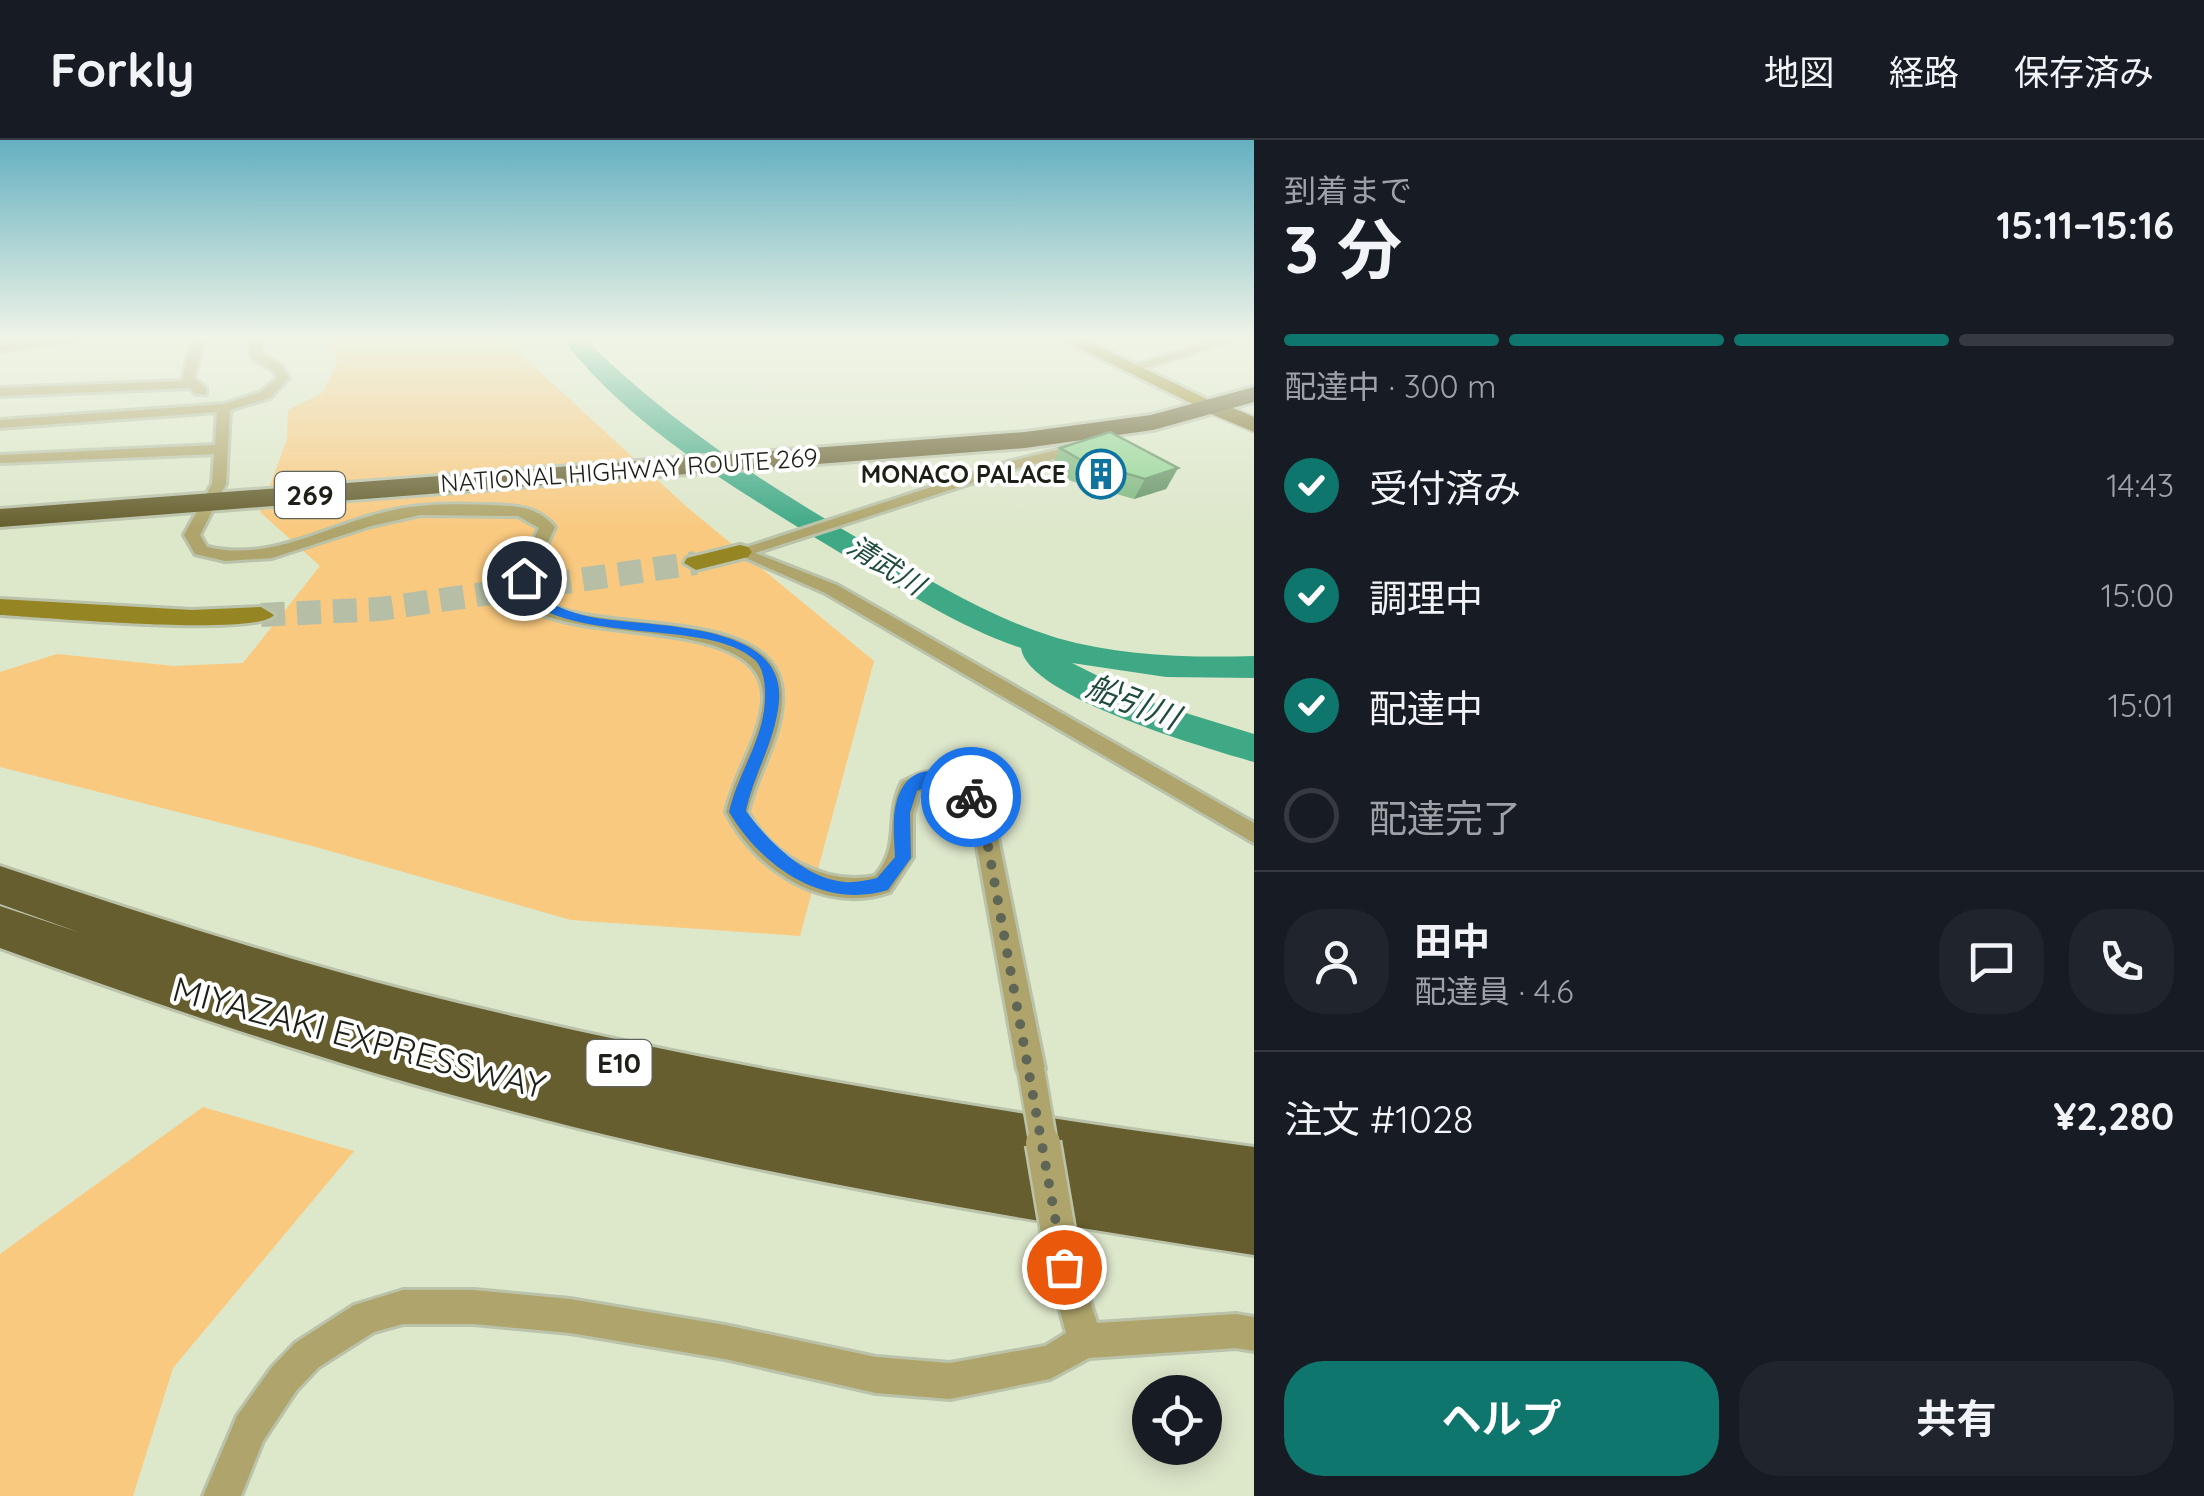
<!DOCTYPE html>
<html lang="ja">
<head>
<meta charset="utf-8">
<style>
  body { margin:0; font-family:Quicksand,"Noto Sans JP",sans-serif; background:#20242c; color:#f1f3f6; height:100vh; display:flex; flex-direction:column; font-size:38px; white-space:nowrap }
  * { box-sizing:border-box; margin:0 }
  p { font-size:32px; color:#9ea1a6 }
  .icon { flex:none; width:55px; height:55px; fill:none; stroke:currentColor; stroke-width:2; stroke-linecap:round; stroke-linejoin:round }
  .map { position:relative; flex:1; overflow:hidden }
  .details { display:flex; flex-direction:column; background:#171b24; width:950px }
  .details>* { flex:none }
  .tools { position:absolute; left:1132px; top:1235px; display:grid; gap:20px }
  .tools a { display:grid; place-items:center; width:90px; height:90px; border-radius:50%; background:#171b24; box-shadow:0 5px 25px #0003; font-size:50px }
  .pin { position:absolute; display:grid; place-items:center; width:85px; height:85px; color:#fff; margin:-42px; border:5px solid #fff; border-radius:50%; box-shadow:0 2px 10px #0007 }
  .courier { position:absolute; display:grid; place-items:center; width:100px; height:100px; margin:-50px; border:8px solid #1a73e8; border-radius:50%; background:#fff; color:#222; box-shadow:0 2px 12px #0007 }
  .head em { font-style:normal; font-weight:700 }
  .head div { display:flex; flex-direction:column-reverse }
  .head { display:flex; align-items:center; justify-content:space-between; height:170px; padding:0 30px }
  h1 { font-size:65px; font-weight:700; line-height:75px }
  .bar { display:grid; grid-template-columns:repeat(4,1fr); gap:15px 10px; align-content:center; height:120px; padding:0 30px }
  .bar i { height:12px; border-radius:8px; background:#363941 }
  .bar .current { background:#0f766e }
  .bar p { grid-column:span 4 }
  .line { display:flex; align-items:center; gap:25px; padding:0 30px; border-top:2px solid #363941 }
  .line div { flex:1 }
  .round { display:grid; place-items:center; flex:none; width:105px; height:105px; border-radius:40px; background:#20242c }
  ol { padding:0 30px; list-style:none }
  li { display:flex; align-items:center; gap:30px; height:110px }
  li p { margin-inline-start:auto }
  li .icon { padding:10px; border-radius:50%; background:#0f766e; color:#fff; stroke-width:4 }
  li:last-child { color:#9ea1a6 }
  li i { width:55px; height:55px; border:5px solid #363941; border-radius:50% }
  .button { display:flex; gap:20px; margin-top:auto; padding:20px 30px }
  .button a { flex:1; height:115px; border-radius:40px; background:#0f766e; color:#fff; font-size:40px; font-weight:700; line-height:115px; text-align:center }
  .button a+a { background:#20242c; color:#f1f3f6 }
  header { display:flex; align-items:center; gap:60px; box-sizing:border-box; height:140px; padding:0 50px; background:#171b24; border-bottom:2px solid #363941 }
  header strong { font-size:48px }
  nav { display:flex; gap:55px; margin-inline-start:auto; font-size:35px }
  main { display:flex; flex:1; min-height:0 }
  .map>svg:first-child { display:block }
  .green { fill:#f9c97f }
  .lines { fill:none; stroke-linecap:round; stroke-linejoin:round }
  .river { fill:#3fa986; fill-rule:evenodd }
  .secondary-tunnel { stroke:#b6bfa6; stroke-width:24; stroke-dasharray:24 12; stroke-linecap:butt }
  .street-casing { stroke:#bac3aa; stroke-width:6 }
  .secondary-casing { stroke:#bac3aa; stroke-width:6 }
  .primary-casing { stroke:#bac3aa; stroke-width:4 }
  .highway-casing { stroke:#bac3aa; stroke-width:6 }
  .street { fill:#afa56c; fill-rule:evenodd }
  .secondary { fill:#968623; fill-rule:evenodd }
  .primary { fill:#7c712f; fill-rule:evenodd }
  .highway { fill:#665e2e; fill-rule:evenodd }
  .street-bridge-far1-casing { stroke:#bac3aa; stroke-width:31; stroke-linecap:butt }
  .street-bridge-casing { stroke:#bac3aa; stroke-width:39; stroke-linecap:butt }
  .street-bridge-far1 { stroke:#afa56c; stroke-width:26 }
  .street-bridge { stroke:#afa56c; stroke-width:34 }
  .wall { fill:#7eb780 }
  .shaded-wall { fill:#679568 }
  .building { fill:#93d595; stroke:#679568; stroke-width:2.5 }
  .route { fill:#1a73e8 }
  .done { stroke:#606655; stroke-width:10; stroke-dasharray:0 18 }
  .labels { text-anchor:middle; stroke-width:8; stroke-linejoin:round; paint-order:stroke }
  .far-street-label { font-size:25px; fill:#1c2016; stroke:#fff }
  .far-poi-label { font-size:25px; font-weight:bold; fill:#1c2016; stroke:#fff; text-anchor:end }
  .shield { fill:#fff; stroke:#60635c; stroke-width:2.5 }
  .shield-label { font-size:28px; font-weight:bold; fill:#1c2016 }
  .far-water-label { font-size:28px; font-style:italic; fill:#204c3c; stroke:#fff }
  .water-label { font-size:32px; font-style:italic; fill:#204c3c; stroke:#fff }
  .near-street-label { font-size:35px; fill:#1c2016; stroke:#fff }
</style>
</head>
<body>
<header>
<strong>Forkly</strong>
<nav><a>地図</a><a>経路</a><a>保存済み</a></nav>
</header>
<main>
<div class="map">
<svg width="1254" height="1356" viewBox="0 0 1254 1356">
  <rect width="100%" height="100%" fill="#dde7ca"/>
  <g class="green">
    <polygon points="331,198 503,198 688,368 874,521 800,796 571,780 316,707 0,627 0,532 57,514 174,526 243,523 320,426 260,372 287,299 288,270 322,253 338,222 329,202"/>
    <polygon points="203,967 354,1011 173,1228 133,1356 0,1356 0,1114"/>
  </g>
  <g class="lines">
    <path class="river" d="M 562,198 L 584,198 C 669,283 769,347 873,407 C 932,442 991,478 1057,498 C 1120,516 1189,518 1254,516 L 1254,538 L 1166,537 L 1072,523 L 1150,562 L 1254,594 L 1254,622 C 1209,609 1027,557 1021,508 C 961,488 906,452 852,420 C 754,360 632,291 562,198 Z"/>
    <polyline class="secondary-tunnel" points="261,475 380,469 696,423"/>
    <g class="street-casing">
      <g id="street">
        <polygon points="53,198 93,198 0,211 0,203"/>
        <polygon points="192,198 204,198 194,238 206,248 206,254 196,254 190,248 0,256 0,248 182,241"/>
        <path d="M 247,198 L 259,198 L 263,214 L 282,226 L 289,238 L 270,258 L 230,270 L 226,344 L 200,395 L 207,407 C 271,422 326,386 385,372 C 420,363 457,364 493,365 C 518,366 538,367 555,387 L 529,445 C 534,451 539,458 545,462 C 603,497 790,462 782,563 C 780,601 756,635 748,672 C 771,716 825,746 875,736 C 902,705 884,677 902,642 C 943,619 971,632 993,673 L 1045,929 L 1041,939 L 1031,943 L 1021,939 L 1017,929 L 971,674 L 953,653 L 938,645 L 919,653 L 913,674 L 913,717 L 890,752 C 824,775 755,730 726,672 C 734,634 759,601 763,562 C 770,475 587,505 532,469 C 524,464 517,453 511,446 L 539,388 L 518,376 L 420,375 L 371,386 L 272,418 L 225,421 L 195,414 L 184,395 L 212,344 L 214,314 L 0,323 L 0,315 L 215,305 L 217,272 L 0,288 L 0,280 L 224,264 L 261,252 L 277,238 L 273,231 L 253,219 Z"/>
        <polygon points="1223,198 1242,198 1135,231 1125,228"/>
        <polygon points="1085,303 1090,304 1090,310 1018,328 755,413 837,445 1254,683 1254,703 825,453 732,412 1008,322"/>
        <polygon points="1064,1111 1076,1115 1097,1183 1236,1174 1254,1177 1254,1211 1236,1208 1089,1218 1050,1239 950,1259 876,1253 725,1219 570,1193 474,1184 403,1184 374,1192 319,1227 296,1251 263,1301 241,1356 203,1356 237,1276 272,1227 295,1203 354,1165 403,1150 474,1150 570,1159 725,1185 876,1217 950,1223 1045,1206 1066,1193 1048,1127 1052,1115"/>
      </g>
    </g>
    <g class="secondary-casing">
      <g id="secondary">
        <polygon points="1059,198 1081,198 1221,266 1212,272 1205,270"/>
        <polygon points="740,405 748,407 752,412 748,417 696,430 684,423 687,418"/>
        <path d="M 0,459 L 192,470 L 261,467 L 274,475 C 257,497 39,477 0,475 Z"/>
      </g>
    </g>
    <g class="primary-casing">
      <polygon id="primary" points="1212,259 1254,277 1254,292 1204,271 1201,266 1204,261"/>
    </g>
    <g class="highway-casing">
      <g id="highway">
        <polygon points="1254,247 1254,262 1153,290 1025,308 0,387 0,369 1025,292 1151,275"/>
        <path d="M 0,726 C 137,772 273,816 413,852 C 689,922 972,969 1254,1007 L 1254,1115 C 1000,1076 745,1034 497,967 C 328,923 164,867 0,808 L 0,766 L 81,793 L 0,764 Z"/>
      </g>
    </g>
    <use href="#street" class="street"/>
    <use href="#secondary" class="secondary"/>
    <use href="#primary" class="primary"/>
    <use href="#highway" class="highway"/>
    <g class="street-bridge-far1-casing">
      <polyline id="street-bridge-far1" points="1031,929 1044,1005"/>
    </g>
    <g class="street-bridge-casing">
      <polyline id="street-bridge" points="1043,1003 1064,1127"/>
    </g>
    <use href="#street-bridge-far1" class="street-bridge-far1"/>
    <use href="#street-bridge" class="street-bridge"/>
  </g>
  <polygon class="wall" points="1060,308 1178,328 1166,349 1134,359 1071,341 1051,328"/>
  <polygon class="shaded-wall" points="1178,328 1166,349 1134,359 1145,339"/>
  <polygon class="building" points="1110,292 1178,328 1145,339 1081,320 1060,308"/>
  <linearGradient id="sky" x2="0" y2="1"><stop stop-color="#64b0c1"/><stop offset="0.51" stop-color="#f0f4e7"/><stop offset="1" stop-color="#f0f4e7" stop-opacity="0"/></linearGradient>
  <rect width="1254" height="388" fill="url(#sky)"/>
  <path class="route" d="M 524,434 L 530,438 L 528,450 C 548,463 567,472 591,477 C 647,488 787,479 779,562 C 775,602 754,633 746,671 C 768,701 805,739 845,742 C 855,743 867,740 877,738 L 895,717 C 894,694 890,665 904,645 C 924,617 963,636 979,657 L 977,661 L 966,661 L 938,642 L 917,651 L 910,673 L 911,718 L 888,750 C 823,770 761,726 729,672 C 738,632 765,598 765,556 C 765,544 764,529 755,520 C 707,477 577,508 515,452 L 517,438 Z"/>
  <g class="lines">
    <polyline class="done" points="971,657 982,673 1064,1127"/>
  </g>
  <defs>
    <g id="building-ring" transform="scale(2.5)"><circle r="9.5" fill="#fff" stroke="#0e739f" stroke-width="1.5"/><path d="M-4-6H4V6H1V3H-1V6H-4ZM-2.5-4.3h1.7v1.8h-1.7ZM.8-4.3h1.7v1.8H.8ZM-2.5-1h1.7V.8h-1.7ZM.8-1h1.7V.8H.8Z" fill="#0e739f"/></g>
  </defs>
  <g fill-rule="evenodd">
    <use href="#building-ring" x="1101" y="334"/>
  </g>
  <g class="labels">
    <g class="far-street-label">
      <text transform="translate(629 330) rotate(-4)" y="9">NATIONAL HIGHWAY ROUTE 269</text>
    </g>
    <g class="far-poi-label">
      <text x="1066" y="343">MONACO PALACE</text>
    </g>
    <g class="shield">
      <rect x="275" y="332" width="70" height="46" rx="8"/>
      <rect x="586.5" y="900" width="65" height="46" rx="8"/>
    </g>
    <g class="shield-label">
      <text x="310" y="365">269</text>
      <text x="619" y="933">E10</text>
    </g>
    <g class="far-water-label">
      <text transform="translate(886 425) rotate(32)" y="10">清武川</text>
    </g>
    <g class="water-label">
      <text transform="translate(1133 562) rotate(21)" y="11">船引川</text>
    </g>
    <g class="near-street-label">
      <text transform="translate(359 898) rotate(15)" y="12">MIYAZAKI EXPRESSWAY</text>
    </g>
  </g>
</svg>
<div class="tools">
<a><svg class="icon" aria-label="locate" viewBox="0 0 24 24"><circle cx="12" cy="12" r="6"/><path d="M12 2v4M12 18v4M2 12h4M18 12h4"/></svg></a>
</div>
<div class="pin" style="left:1064px;top:1127px;background:#ea580c"><svg class="icon" aria-label="bag" viewBox="0 0 24 24"><path d="M5 8h14l-1 12H6zM9 8a3 3 0 0 1 6 0"/></svg></div>
<div class="pin" style="left:524px;top:438px;background:#1f2937"><svg class="icon" aria-label="home" viewBox="0 0 24 24"><path d="M3 11l9-7 9 7M6 9v11h12V9"/></svg></div>
<div class="courier" style="left:971px;top:657px"><svg class="icon" aria-label="bike" viewBox="0 0 24 24"><circle cx="6" cy="16" r="4"/><circle cx="18" cy="16" r="4"/><path d="M6 16l4-8h5l3 8M10 8l3 8H6M13 5h3"/></svg></div>
</div>
<section class="details">
<div class="head"><div><h1>3 分</h1><p>到着まで</p></div><em>15:11–15:16</em></div>
<div class="bar"><i class="current"></i><i class="current"></i><i class="current"></i><i></i><p>配達中 · 300 m</p></div>
<ol>
<li><svg class="icon" aria-label="check" viewBox="0 0 24 24"><path d="M5 12l5 5 9-10"/></svg>受付済み<p>14:43</p></li>
<li><svg class="icon" aria-label="check" viewBox="0 0 24 24"><path d="M5 12l5 5 9-10"/></svg>調理中<p>15:00</p></li>
<li><svg class="icon" aria-label="check" viewBox="0 0 24 24"><path d="M5 12l5 5 9-10"/></svg>配達中<p>15:01</p></li>
<li><i></i>配達完了</li>
</ol>
<div class="line" style="height:180px"><a class="round"><svg class="icon" aria-label="person" viewBox="0 0 24 24"><circle cx="12" cy="8" r="4"/><path d="M4 21q1-7 8-7t8 7"/></svg></a><div><b>田中</b><p>配達員 · 4.6</p></div><a class="round"><svg class="icon" aria-label="chat" viewBox="0 0 24 24"><path d="M4 5h16v11H9l-5 4z"/></svg></a><a class="round"><svg class="icon" aria-label="phone" viewBox="0 0 24 24"><path d="M5 4h4l2 5-3 2q2 4 5 5l2-3 5 2v4C11 20 4 13 5 4z"/></svg></a></div>
<div class="line" style="height:130px"><div>注文 #1028</div><b>¥2,280</b></div>
<div class="button"><a>ヘルプ</a><a>共有</a></div>
</section>
</main>
</body>
</html>
